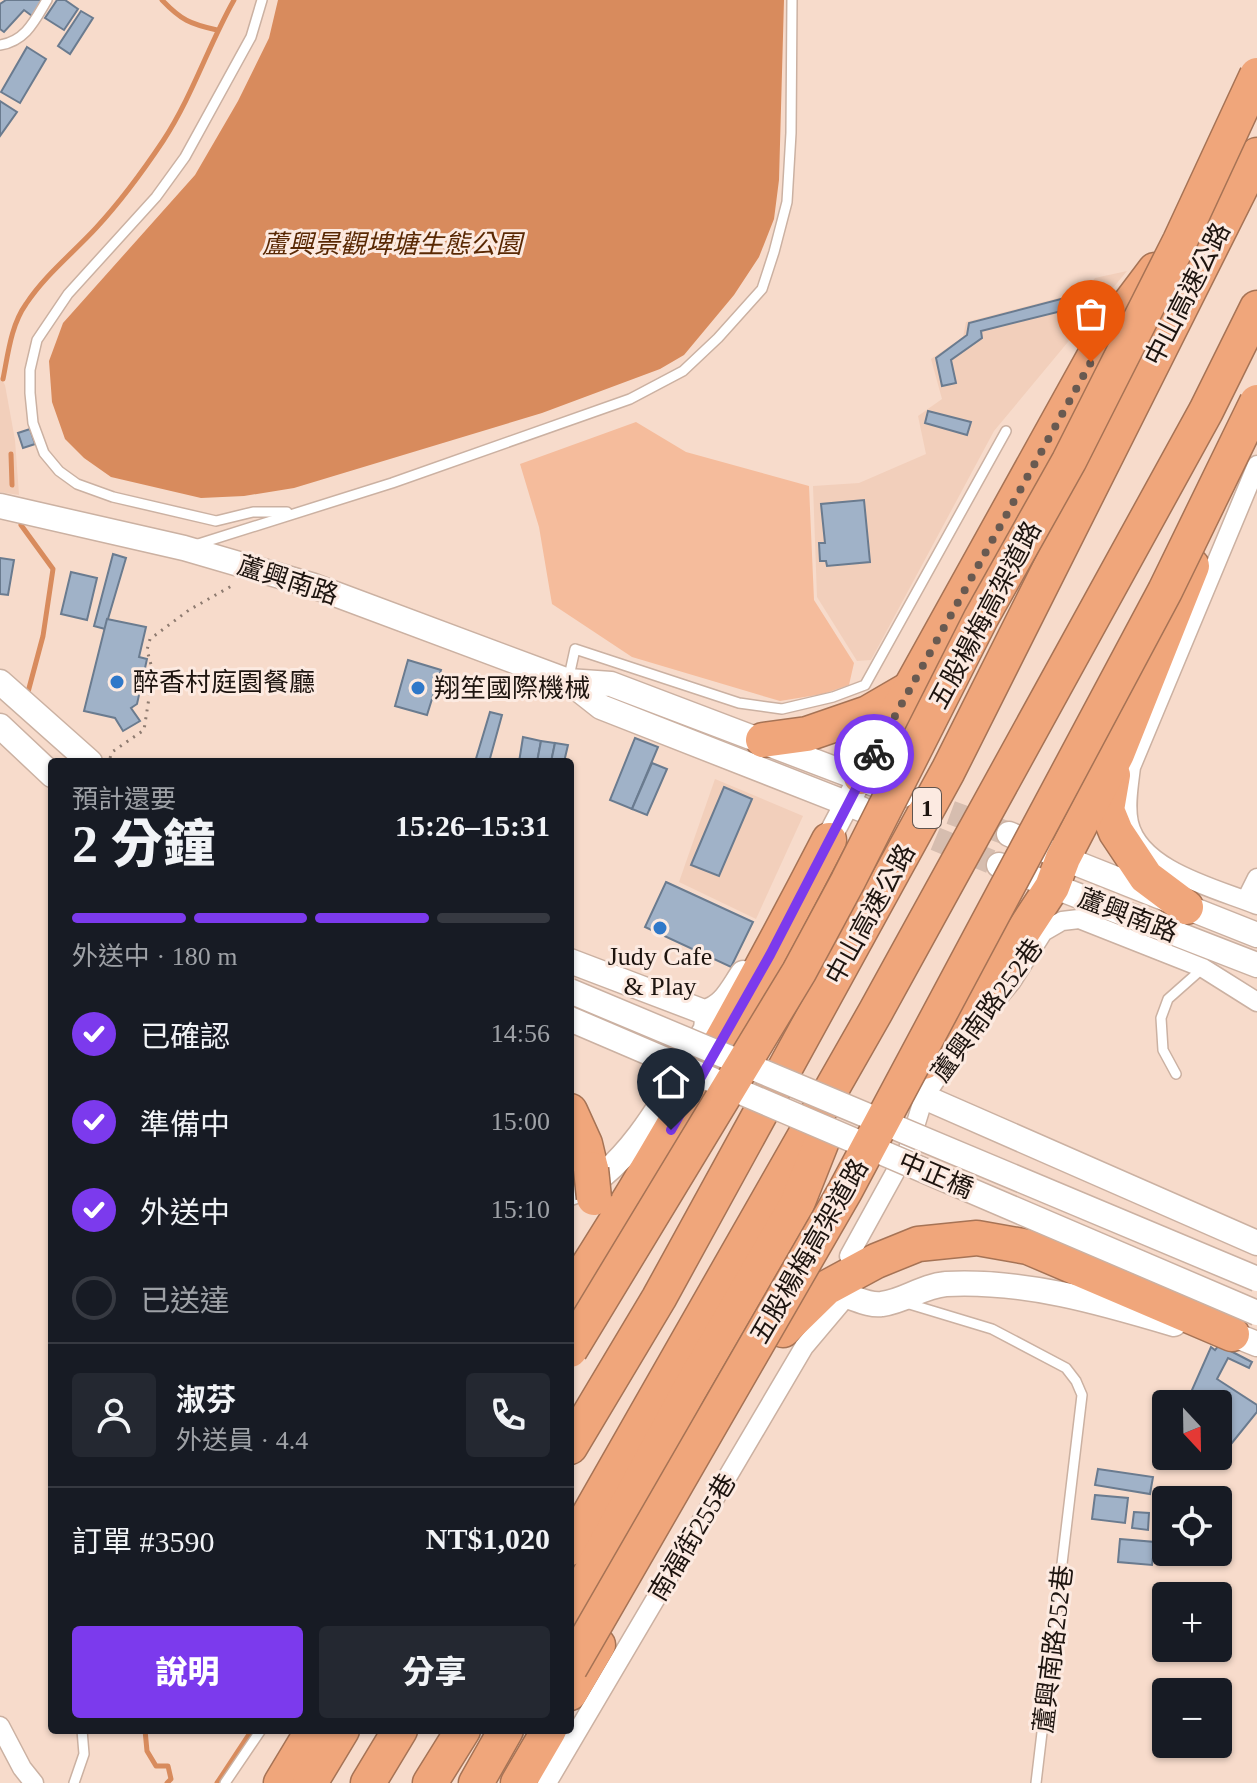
<!DOCTYPE html>
<html lang="zh-TW">
<head>
<meta charset="utf-8">
<style>
  body { margin:0; font-family:"Times New Roman","Noto Sans TC",serif; background:#242831; color:#f1f3f6; height:100vh; display:flex; flex-direction:column; font-size:30px; white-space:nowrap }
  * { box-sizing:border-box; margin:0 }
  p { font-size:26px; color:#9ea1a6 }
  .icon { flex:none; width:44px; height:44px; fill:none; stroke:currentColor; stroke-width:2; stroke-linecap:round; stroke-linejoin:round }
  .map { position:relative; flex:1; overflow:hidden }
  .drawer { position:absolute; left:48px; top:758px; width:526px; height:976px; display:flex; flex-direction:column; background:#171b24; border-radius:8px; box-shadow:0 2px 6px #0004 }
  .drawer>* { flex:none }
  .needle { width:52px; rotate:158deg }
  .tools { position:absolute; left:1152px; top:1390px; display:grid; gap:16px }
  .tools a { display:grid; place-items:center; width:80px; height:80px; border-radius:8px; background:#171b24; box-shadow:0 2px 6px #0004; font-size:40px }
  .pin { position:absolute; display:grid; place-items:center; width:68px; height:68px; color:#fff; margin:-82px -34px; border-radius:50% 50% 50% 0; rotate:-45deg; box-shadow:0 0 8px #0007 }
  .pin .icon { rotate:45deg }
  .courier { position:absolute; display:grid; place-items:center; width:80px; height:80px; margin:-40px; border:6px solid #7c3aed; border-radius:50%; background:#fff; color:#222; box-shadow:0 2px 10px #0007 }
  .head em { font-style:normal; font-weight:800 }
  .head div { display:flex; flex-direction:column-reverse }
  .head { display:flex; align-items:center; justify-content:space-between; height:136px; padding:0 24px }
  h1 { font-size:52px; font-weight:800; line-height:60px }
  .bar { display:grid; grid-template-columns:repeat(4,1fr); gap:12px 8px; align-content:center; height:96px; padding:0 24px }
  .bar i { height:10px; border-radius:6px; background:#363941 }
  .bar .active { background:#7c3aed }
  .bar p { grid-column:span 4 }
  .line { display:flex; align-items:center; gap:20px; padding:0 24px; border-top:2px solid #363941 }
  .line div { flex:1 }
  .round { display:grid; place-items:center; flex:none; width:84px; height:84px; border-radius:8px; background:#242831 }
  ol { padding:0 24px; list-style:none }
  li { display:flex; align-items:center; gap:24px; height:88px }
  li p { margin-inline-start:auto }
  li .icon { padding:8px; border-radius:50%; background:#7c3aed; color:#fff; stroke-width:4 }
  li:last-child { color:#9ea1a6 }
  li i { width:44px; height:44px; border:4px solid #363941; border-radius:50% }
  .button { display:flex; gap:16px; margin-top:auto; padding:16px 24px }
  .button a { flex:1; height:92px; border-radius:8px; background:#7c3aed; color:#fff; font-size:32px; font-weight:800; line-height:92px; text-align:center }
  .button a+a { background:#242831; color:#f1f3f6 }
  .map>svg:first-child { display:block }
  .built { fill:#f2cfbb }
  .green { fill:#f5bc9c }
  .water { fill:#d88b5d }
  .lines { fill:none; stroke-linecap:round; stroke-linejoin:round }
  .stream { stroke:#d88b5d; stroke-width:5 }
  .building { fill:#a0b2c8; stroke:#6a7b8f; stroke-width:2 }
  .tertiary-tunnel { stroke:#d6bdaf; stroke-width:24; stroke-dasharray:24 12; stroke-linecap:butt }
  .service-casing { stroke:#cbb1a2; stroke-width:12 }
  .minor-casing { stroke:#cbb1a2; stroke-width:21 }
  .tertiary-casing { stroke:#cbb1a2; stroke-width:27 }
  .motorway-casing { stroke:#a67355; stroke-width:37 }
  .path { stroke:#8e7b70; stroke-width:3; stroke-dasharray:2 6; stroke-linecap:butt }
  .service { stroke:#fff; stroke-width:9 }
  .minor { stroke:#fff; stroke-width:18 }
  .tertiary { stroke:#fff; stroke-width:24 }
  .motorway { stroke:#f0a67b; stroke-width:34 }
  .tertiary-bridge-casing { stroke:#cbb1a2; stroke-width:27; stroke-linecap:butt }
  .motorway-bridge-casing { stroke:#a67355; stroke-width:37; stroke-linecap:butt }
  .tertiary-bridge { stroke:#fff; stroke-width:24 }
  .motorway-bridge { stroke:#f0a67b; stroke-width:34 }
  .done { stroke:#695a51; stroke-width:8; stroke-dasharray:0 14.4 }
  .route { stroke:#7c3aed; stroke-width:10 }
  .poi-dot { fill:#2f78c9; stroke:#fceae1; stroke-width:3 }
  .labels { text-anchor:middle; stroke-width:6; stroke-linejoin:round; paint-order:stroke }
  .shield { fill:#fceae1; stroke:#60544e; stroke-width:2 }
  .shield-label { font-size:24px; font-weight:bold; fill:#1d140f }
  .park-label { font-size:26px; font-style:italic; fill:#592803; stroke:#fceae1 }
  .street-label { font-size:26px; fill:#1d140f; stroke:#fceae1 }
  .poi-label { font-size:26px; fill:#1d140f; stroke:#fceae1; text-anchor:start }
</style>
</head>
<body>
<div class="map">
<svg width="1257" height="1783" viewBox="0 0 1257 1783">
  <rect width="100%" height="100%" fill="#f7dbcb"/>
  <g class="built">
    <polygon points="1127,271 994,431 871,660 857,661 817,597 813,486 859,483 926,454 918,416 942,399 931,359 963,337 966,322 1085,291 1095,278"/>
    <polygon points="0,377 5,385 15,440 19,495 0,492"/>
    <polygon points="715,779 803,816 756,919 679,882"/>
  </g>
  <polygon class="green" points="636,422 686,452 809,486 814,600 854,663 849,685 823,694 780,701 632,657 552,604 539,527 520,464"/>
  <polygon class="water" points="278,0 784,0 779,180 774,219 759,257 734,295 684,355 660,369 542,413 294,488 244,496 201,498 111,477 84,458 65,439 52,402 49,361 63,323 195,175 238,101 269,38"/>
  <g class="lines">
    <g class="stream">
      <path d="M 162,0 C 181,20 190,24 217,30"/>
      <path d="M 3,379 C 8,354 11,325 26,304 C 45,275 73,253 96,228 C 121,201 143,171 163,141 C 193,95 208,46 234,0"/>
      <polyline points="11,454 12,485"/>
      <polyline points="21,525 53,569 43,636 28,692"/>
      <polyline points="145,1730 147,1751 156,1766 168,1766 171,1779 167,1783"/>
      <polyline points="217,1783 252,1730"/>
    </g>
  </g>
  <g class="building">
    <polygon points="6,0 46,0 32,16 24,10 4,32 0,29 0,4"/>
    <polygon points="57,0 65,0 78,9 64,30 45,18"/>
    <polygon points="81,11 93,18 70,54 58,46"/>
    <polygon points="27,47 46,59 20,103 1,92"/>
    <polygon points="0,101 17,112 0,136"/>
    <polygon points="1084,293 1086,305 981,331 982,338 951,360 956,383 942,386 936,358 967,335 969,323"/>
    <polygon points="928,411 971,422 967,435 925,423"/>
    <polygon points="30,429 35,444 23,448 18,433"/>
    <polygon points="864,500 870,562 827,566 826,561 820,561 819,543 825,543 821,504"/>
    <polygon points="113,554 126,558 105,629 94,626"/>
    <polygon points="0,558 14,560 8,595 0,594"/>
    <polygon points="71,572 97,578 87,620 61,614"/>
    <polygon points="107,619 146,627 139,657 147,659 137,704 131,708 140,721 123,731 115,718 84,711"/>
    <polygon points="408,660 441,670 427,715 395,706"/>
    <polygon points="490,712 502,715 489,762 475,762"/>
    <polygon points="523,737 541,741 537,762 519,762"/>
    <polygon points="635,738 658,747 632,809 610,800"/>
    <polygon points="541,741 555,743 551,762 537,762"/>
    <polygon points="555,743 568,745 564,762 551,762"/>
    <polygon points="652,763 667,769 647,815 632,809"/>
    <polygon points="724,787 752,799 719,876 691,865"/>
    <polygon points="666,882 753,922 731,967 645,927"/>
    <polygon points="1219,1345 1252,1362 1249,1368 1228,1358 1217,1379 1257,1405 1257,1412 1227,1449 1218,1442 1218,1404 1193,1404 1194,1402 1188,1399 1211,1347 1215,1350"/>
    <polygon points="1098,1469 1153,1477 1150,1494 1095,1485"/>
    <polygon points="1095,1495 1128,1498 1125,1523 1092,1519"/>
    <polygon points="1134,1512 1149,1513 1148,1530 1132,1528"/>
    <polygon points="1120,1539 1155,1542 1152,1565 1118,1562"/>
  </g>
  <g class="lines">
    <g class="tertiary-tunnel">
      <polyline points="917,800 1009,834"/>
      <polyline points="902,825 999,865"/>
    </g>
    <g class="service-casing">
      <g id="service">
        <polyline points="262,0 251,37 185,157 156,197 68,294 37,340 30,370 30,393 33,423 44,453 59,471 77,484 113,497 216,521 253,512 287,512"/>
        <path d="M 0,45 C 26,41 35,20 47,0"/>
        <polyline points="195,545 392,483 630,399 683,371 718,338 762,289 774,252 787,202 791,133 792,0"/>
        <polyline points="568,681 575,649 739,703 782,709 833,697 865,685 1006,431"/>
        <polyline points="1176,1074 1163,1050 1161,1018 1168,999 1203,968"/>
        <polyline points="906,1303 992,1329 1066,1368 1076,1381 1082,1395 1036,1783"/>
        <polyline points="74,1783 84,1754 82,1730"/>
        <polyline points="225,1783 261,1730"/>
      </g>
    </g>
    <g class="minor-casing">
      <g id="minor">
        <path d="M 1257,465 L 1131,767 C 1129,784 1125,806 1129,823 C 1140,871 1218,889 1257,905"/>
        <polyline points="1246,900 1257,878"/>
        <polyline points="992,1005 1012,981 1043,932 1062,921 1079,919 1203,968 1257,1002"/>
        <polyline points="849,1256 908,1149 924,1097 970,1030"/>
        <polyline points="0,1726 22,1768 34,1783"/>
        <polyline points="547,1783 804,1347 847,1296"/>
      </g>
    </g>
    <g class="tertiary-casing">
      <g id="tertiary">
        <polyline points="0,506 184,548 311,585 568,681 611,684 903,795"/>
        <polyline points="568,681 601,707 861,809"/>
        <polyline points="0,682 90,762"/>
        <polyline points="0,726 52,775"/>
        <polyline points="1009,834 1063,858 1257,935"/>
        <polyline points="822,851 861,777"/>
        <polyline points="999,865 1257,965"/>
        <path d="M 570,961 L 704,1012 C 724,1008 732,989 743,973"/>
        <polyline points="924,1097 1257,1243"/>
        <path d="M 570,1193 C 627,1177 677,1078 706,1029 L 707,1020 L 704,1012"/>
        <path d="M 847,1296 C 857,1299 871,1306 882,1304 C 905,1301 922,1286 946,1284 C 1025,1280 1100,1302 1174,1324"/>
        <polyline points="1218,1333 1232,1334 1257,1344"/>
      </g>
    </g>
    <g class="motorway-casing">
      <g id="motorway">
        <polyline points="763,740 807,734 868,713 911,688"/>
        <polyline points="1113,775 1107,810 1116,832 1146,877 1186,907"/>
        <polyline points="861,777 1106,335 1155,270"/>
        <polyline points="924,1062 951,1027 978,1000 1052,887 1063,858 1117,754 1192,566"/>
        <polyline points="570,1111 585,1144 591,1169"/>
        <path d="M 570,1294 C 665,1148 749,995 829,840"/>
        <polyline points="783,1330 826,1288 876,1261 918,1244 977,1238 1028,1247 1232,1334"/>
        <polyline points="570,1447 659,1298 948,771 1257,155"/>
        <polyline points="570,1548 876,1011 1206,411 1257,308"/>
        <polyline points="570,1611 690,1389 797,1204 822,1141"/>
        <polyline points="570,1693 598,1645"/>
        <polyline points="281,1783 313,1730"/>
        <polyline points="310,1783 342,1730"/>
        <polyline points="368,1783 400,1730"/>
        <polyline points="430,1783 463,1730"/>
        <polyline points="476,1783 506,1730"/>
        <polyline points="518,1783 549,1730"/>
      </g>
    </g>
    <polyline class="path" points="110,758 112,752 144,730 153,672 147,650 150,639 189,610 235,584"/>
    <use href="#service" class="service"/>
    <use href="#minor" class="minor"/>
    <use href="#tertiary" class="tertiary"/>
    <use href="#motorway" class="motorway"/>
    <g class="tertiary-bridge-casing">
      <g id="tertiary-bridge">
        <polyline points="570,991 1257,1279"/>
        <polyline points="570,1019 1257,1313"/>
      </g>
    </g>
    <g class="motorway-bridge-casing">
      <g id="motorway-bridge">
        <polyline points="591,1169 594,1198"/>
        <polyline points="570,1350 799,972 848,881 981,618 1069,461 1180,241 1257,75"/>
        <polyline points="570,1668 845,1191 1165,591 1257,402"/>
      </g>
    </g>
    <use href="#tertiary-bridge" class="tertiary-bridge"/>
    <use href="#motorway-bridge" class="motorway-bridge"/>
  </g>
  <g class="lines">
    <polyline class="done" points="874,754 1091,362"/>
    <polyline class="route" points="671,1130 770,955 874,754"/>
  </g>
  <g class="poi-dot">
    <circle cx="117" cy="682" r="8"/>
    <circle cx="418" cy="688" r="8"/>
    <circle cx="660" cy="928" r="8"/>
  </g>
  <g class="labels">
    <rect class="shield" x="913" y="788" width="28" height="40" rx="6"/>
    <g class="shield-label">
      <text x="927" y="816">1</text>
    </g>
    <g class="park-label">
      <text x="392" y="253">蘆興景觀埤塘生態公園</text>
    </g>
    <g class="street-label">
      <text transform="translate(1187 294) rotate(-63)" y="9">中山高速公路</text>
      <text transform="translate(288 580) rotate(18)" y="9">蘆興南路</text>
      <text transform="translate(985 615) rotate(-62)" y="9">五股楊梅高架道路</text>
      <text transform="translate(870 914) rotate(-61)" y="9">中山高速公路</text>
      <text transform="translate(1128 915) rotate(21)" y="9">蘆興南路</text>
      <text transform="translate(987 1010) rotate(-54)" y="9">蘆興南路252巷</text>
      <text transform="translate(936 1175) rotate(23)" y="9">中正橋</text>
      <text transform="translate(809 1251) rotate(-60)" y="9">五股楊梅高架道路</text>
      <text transform="translate(692 1537) rotate(-59)" y="9">南福街255巷</text>
      <text transform="translate(1053 1649) rotate(-83)" y="9">蘆興南路252巷</text>
    </g>
    <g class="poi-label">
      <text x="133" y="691">醉香村庭園餐廳</text>
      <text x="434" y="697">翔笙國際機械</text>
      <text x="660" y="965" text-anchor="middle">Judy Cafe<tspan x="660" dy="30">&amp; Play</tspan></text>
    </g>
  </g>
</svg>
<div class="tools">
<a><svg class="needle" viewBox="-14 -14 28 28"><path d="M0-13l5 13h-10z" fill="#e53935"/><path d="M0 13l5-13h-10z" fill="#9ea1a6"/></svg></a>
<a><svg class="icon" aria-label="locate" viewBox="0 0 24 24"><circle cx="12" cy="12" r="6"/><path d="M12 2v4M12 18v4M2 12h4M18 12h4"/></svg></a>
<a>+</a>
<a>−</a>
</div>
<div class="pin" style="left:1091px;top:362px;background:#ea580c"><svg class="icon" aria-label="bag" viewBox="0 0 24 24"><path d="M5 8h14l-1 12H6zM9 8a3 3 0 0 1 6 0"/></svg></div>
<div class="pin" style="left:671px;top:1130px;background:#1f2937"><svg class="icon" aria-label="home" viewBox="0 0 24 24"><path d="M3 11l9-7 9 7M6 9v11h12V9"/></svg></div>
<div class="courier" style="left:874px;top:754px"><svg class="icon" aria-label="bike" viewBox="0 0 24 24"><circle cx="6" cy="16" r="4"/><circle cx="18" cy="16" r="4"/><path d="M6 16l4-8h5l3 8M10 8l3 8H6M13 5h3"/></svg></div>
<section class="drawer">
<div class="head"><div><h1>2 分鐘</h1><p>預計還要</p></div><em>15:26–15:31</em></div>
<div class="bar"><i class="active"></i><i class="active"></i><i class="active"></i><i></i><p>外送中 · 180 m</p></div>
<ol>
<li><svg class="icon" aria-label="check" viewBox="0 0 24 24"><path d="M5 12l5 5 9-10"/></svg>已確認<p>14:56</p></li>
<li><svg class="icon" aria-label="check" viewBox="0 0 24 24"><path d="M5 12l5 5 9-10"/></svg>準備中<p>15:00</p></li>
<li><svg class="icon" aria-label="check" viewBox="0 0 24 24"><path d="M5 12l5 5 9-10"/></svg>外送中<p>15:10</p></li>
<li><i></i>已送達</li>
</ol>
<div class="line" style="height:144px"><a class="round"><svg class="icon" aria-label="person" viewBox="0 0 24 24"><circle cx="12" cy="8" r="4"/><path d="M4 21q1-7 8-7t8 7"/></svg></a><div><b>淑芬</b><p>外送員 · 4.4</p></div><a class="round"><svg class="icon" aria-label="phone" viewBox="0 0 24 24"><path d="M5 4h4l2 5-3 2q2 4 5 5l2-3 5 2v4C11 20 4 13 5 4z"/></svg></a></div>
<div class="line" style="height:104px"><div>訂單 #3590</div><b>NT$1,020</b></div>
<div class="button"><a>說明</a><a>分享</a></div>
</section>
</div>
</body>
</html>
